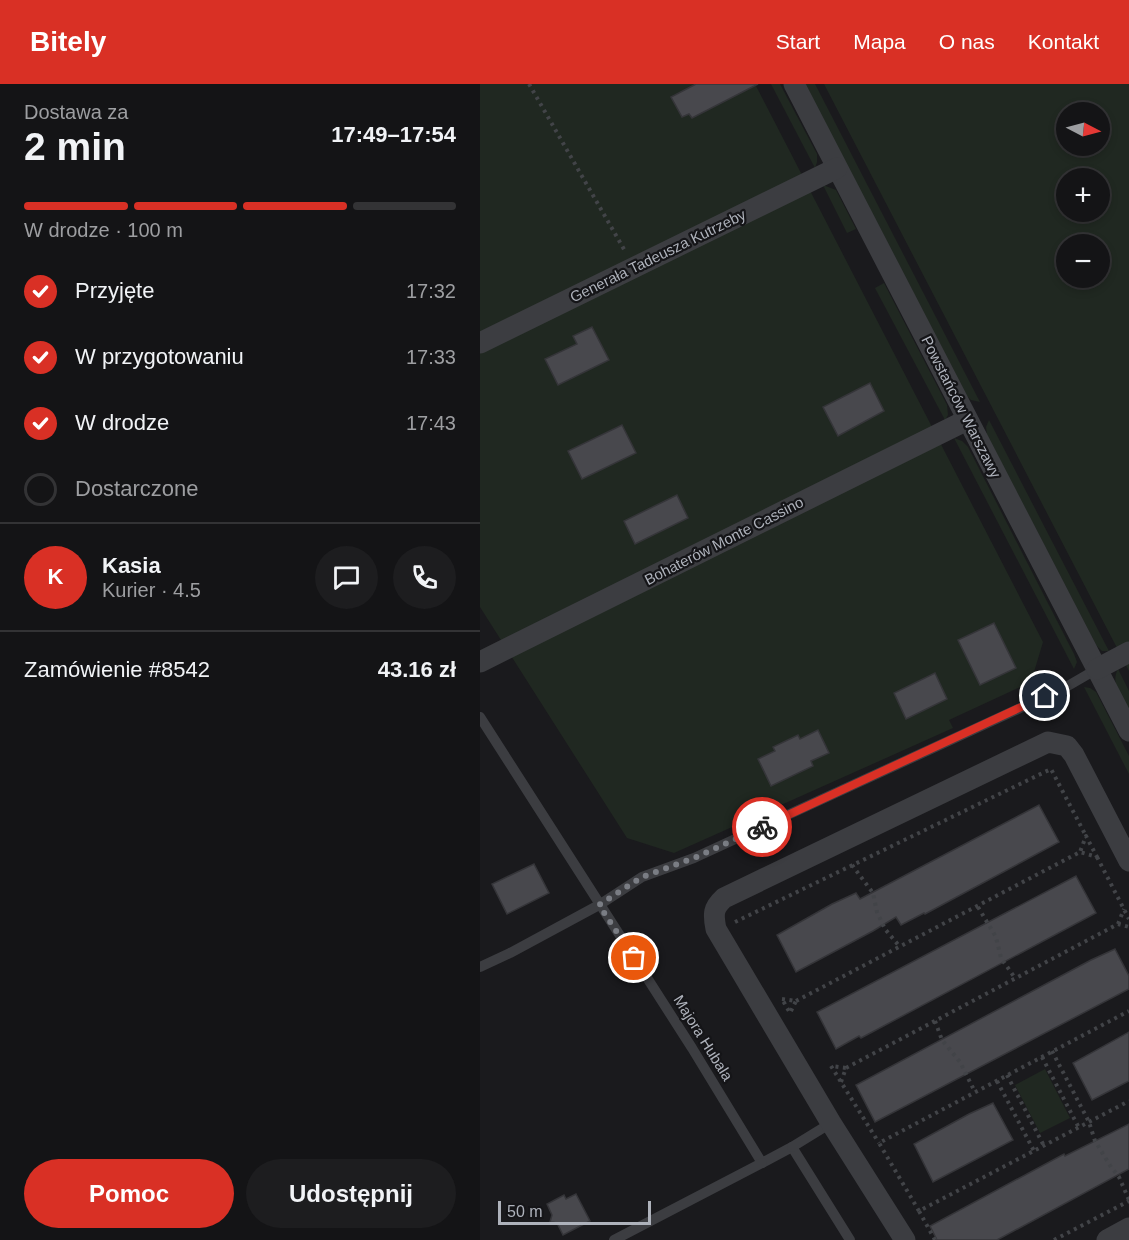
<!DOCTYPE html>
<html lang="pl">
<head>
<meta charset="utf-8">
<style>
  body { margin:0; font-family:Helvetica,sans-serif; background:#1d1d1f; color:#f1f3f6; height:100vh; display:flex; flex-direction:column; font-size:22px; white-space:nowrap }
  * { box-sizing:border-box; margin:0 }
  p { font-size:20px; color:#9d9ea1 }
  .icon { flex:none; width:33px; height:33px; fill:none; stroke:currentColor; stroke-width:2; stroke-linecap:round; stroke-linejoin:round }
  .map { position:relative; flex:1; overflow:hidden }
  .drawer { display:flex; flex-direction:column; background:#141416; width:480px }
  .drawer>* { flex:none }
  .needle { width:39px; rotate:96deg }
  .controls { position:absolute; left:576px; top:18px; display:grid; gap:12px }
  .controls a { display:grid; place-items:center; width:54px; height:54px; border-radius:50%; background:#141416; box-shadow:0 3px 9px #0003,0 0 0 2px #333335; font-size:30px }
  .scale { position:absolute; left:18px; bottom:15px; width:153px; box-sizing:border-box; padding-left:6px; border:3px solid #aeb2bb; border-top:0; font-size:16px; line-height:21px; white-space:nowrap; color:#aeb2bb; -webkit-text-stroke:4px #151518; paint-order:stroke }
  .pin { position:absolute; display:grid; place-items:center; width:51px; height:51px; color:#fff; margin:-26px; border:3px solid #fff; border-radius:50%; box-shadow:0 2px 6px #0007 }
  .courier { position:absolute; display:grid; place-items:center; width:60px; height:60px; margin:-30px; border:4px solid #d93025; border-radius:50%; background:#fff; color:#222; box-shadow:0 2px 8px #0007 }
  .summary em { font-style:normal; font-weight:800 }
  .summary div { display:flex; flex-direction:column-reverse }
  .summary { display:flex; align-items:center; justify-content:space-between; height:102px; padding:0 24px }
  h1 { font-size:39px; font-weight:800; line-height:45px }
  .bar { display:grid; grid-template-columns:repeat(4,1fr); gap:9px 6px; align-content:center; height:72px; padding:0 24px }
  .bar i { height:8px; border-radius:4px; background:#333335 }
  .bar .selected { background:#d93025 }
  .bar p { grid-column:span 4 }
  .line { display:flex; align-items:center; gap:15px; padding:0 24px; border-top:2px solid #333335 }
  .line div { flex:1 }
  .round { display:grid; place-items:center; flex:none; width:63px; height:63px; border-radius:32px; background:#1d1d1f }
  ol { padding:0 24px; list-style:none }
  li { display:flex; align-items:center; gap:18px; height:66px }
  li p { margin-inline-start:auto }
  li .icon { padding:6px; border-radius:50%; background:#d93025; color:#fff; stroke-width:4 }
  li:last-child { color:#9d9ea1 }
  li i { width:33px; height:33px; border:3px solid #333335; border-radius:50% }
  .cta { display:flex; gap:12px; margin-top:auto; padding:12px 24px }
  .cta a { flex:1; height:69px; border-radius:36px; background:#d93025; color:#fff; font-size:24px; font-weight:800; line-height:69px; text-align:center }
  .cta a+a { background:#1d1d1f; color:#f1f3f6 }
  header { display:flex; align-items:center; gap:36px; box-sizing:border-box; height:84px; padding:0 30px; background:#d93025; color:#fff }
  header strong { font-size:28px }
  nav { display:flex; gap:33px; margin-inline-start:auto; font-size:21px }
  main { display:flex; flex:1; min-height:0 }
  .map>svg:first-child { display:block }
  .green { fill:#202821; fill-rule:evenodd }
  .building { fill:#48484d; stroke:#353539; stroke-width:1.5 }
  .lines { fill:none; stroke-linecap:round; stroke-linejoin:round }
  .path { stroke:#424448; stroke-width:4; stroke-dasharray:3 4.5; stroke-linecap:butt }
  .service { stroke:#3c3d41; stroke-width:10 }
  .minor { stroke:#3c3d41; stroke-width:21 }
  .done { stroke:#7a7d84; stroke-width:6; stroke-dasharray:0 10.8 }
  .route { stroke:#d93025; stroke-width:8 }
  .labels { text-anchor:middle; stroke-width:4.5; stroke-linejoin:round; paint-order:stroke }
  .street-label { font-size:15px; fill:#aeb2bb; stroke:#151518 }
</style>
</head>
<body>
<header>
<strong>Bitely</strong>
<nav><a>Start</a><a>Mapa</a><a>O nas</a><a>Kontakt</a></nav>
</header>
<main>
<section class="drawer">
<div class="summary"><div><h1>2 min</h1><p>Dostawa za</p></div><em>17:49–17:54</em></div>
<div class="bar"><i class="selected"></i><i class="selected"></i><i class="selected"></i><i></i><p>W drodze · 100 m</p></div>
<ol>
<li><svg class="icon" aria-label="check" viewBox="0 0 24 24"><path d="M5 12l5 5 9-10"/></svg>Przyjęte<p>17:32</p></li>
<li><svg class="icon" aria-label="check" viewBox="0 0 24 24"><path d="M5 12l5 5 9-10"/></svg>W przygotowaniu<p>17:33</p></li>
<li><svg class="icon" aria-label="check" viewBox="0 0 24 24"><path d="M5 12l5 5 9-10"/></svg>W drodze<p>17:43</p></li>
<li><i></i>Dostarczone</li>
</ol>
<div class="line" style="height:108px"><b class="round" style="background:#d93025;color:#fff">K</b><div><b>Kasia</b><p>Kurier · 4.5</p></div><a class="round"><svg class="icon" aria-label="chat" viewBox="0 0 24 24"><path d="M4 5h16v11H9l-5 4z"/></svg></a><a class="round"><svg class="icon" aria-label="phone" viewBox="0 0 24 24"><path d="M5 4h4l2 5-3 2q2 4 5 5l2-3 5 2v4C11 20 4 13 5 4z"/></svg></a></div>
<div class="line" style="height:78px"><div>Zamówienie #8542</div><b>43.16 zł</b></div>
<div class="cta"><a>Pomoc</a><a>Udostępnij</a></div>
</section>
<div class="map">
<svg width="649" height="1156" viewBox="0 0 649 1156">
  <rect width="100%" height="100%" fill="#1a1a1d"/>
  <g class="green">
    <polygon points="0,0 275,0 563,558 551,598 469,636 473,644 194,769 147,754 0,523"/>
    <polygon points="291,0 300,0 337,70 337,78 335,84"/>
    <polygon points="325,0 335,0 500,318 491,316 487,312"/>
    <path d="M 344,0 L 649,0 L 649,587 ZM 586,28 L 620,28 L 620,62 L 586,62 ZM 586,94 L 620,94 L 620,128 L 586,128 ZM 586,160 L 620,160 L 620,194 L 586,194 Z"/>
    <polygon points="343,101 356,106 376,145 367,149"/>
    <polygon points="404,199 467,321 468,331 465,336 395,204"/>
    <polygon points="509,336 629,567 622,567 616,561 507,351 506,343"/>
    <polygon points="474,354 482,357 488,363 594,570 597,578 594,585"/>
    <path d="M 638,585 L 649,607 L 649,626 C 642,613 630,599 638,585 Z"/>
    <polygon points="604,603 610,604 616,608 649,672 649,690"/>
    <polygon points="565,985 590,1034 560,1049 535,1001"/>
  </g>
  <g class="building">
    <polygon points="216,0 278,0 212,34 209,30 202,33 191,13"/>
    <polygon points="112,243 129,276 78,301 65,275 97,260 93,252"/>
    <polygon points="390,299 404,327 358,352 343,323"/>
    <polygon points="142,341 156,369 102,395 88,367"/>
    <polygon points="197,411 208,434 155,460 144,437"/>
    <polygon points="514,539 536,584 500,601 478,556"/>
    <polygon points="455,589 467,615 426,635 414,609"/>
    <polygon points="338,646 349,669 331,677 333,682 291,702 278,675 295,667 293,663 318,651 320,655"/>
    <polygon points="559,721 579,758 445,830 444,829 421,841 416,833 393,847 316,888 297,851 352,820 376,809 380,815"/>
    <polygon points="54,780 69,809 27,830 12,800"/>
    <polygon points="596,792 616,829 381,954 379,952 356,965 337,928"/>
    <polygon points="635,865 649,892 649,905 395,1038 376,1001 611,876"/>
    <polygon points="649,948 649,997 612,1016 593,979"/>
    <polygon points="513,1019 533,1056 453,1098 434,1060 489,1030"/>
    <polygon points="649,1040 649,1085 517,1156 457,1156 450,1142 584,1070 585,1072"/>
    <polygon points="96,1110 110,1137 83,1151 77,1139 70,1138 72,1131 67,1120 84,1111 86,1115"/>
  </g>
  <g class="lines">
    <g class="path">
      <polyline points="49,0 145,167"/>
      <polyline points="617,773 649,835"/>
      <polyline points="372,781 393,809 397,828 405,845 420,863"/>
      <polyline points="498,823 516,853 521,874 535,894"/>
      <polyline points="255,838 571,685 606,752"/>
      <polyline points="638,840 644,825"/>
      <polygon points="302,915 316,917 310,929"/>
      <polyline points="316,917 600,768 617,773 606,752 600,768"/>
      <polyline points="455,937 462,956 480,978 495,1008"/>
      <polyline points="572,967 609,1038 615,1057 631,1083 639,1093 649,1116"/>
      <polyline points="562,973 599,1044"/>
      <polyline points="366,984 638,840 649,843"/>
      <polyline points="527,991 564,1062"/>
      <polyline points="517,997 554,1067"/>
      <polyline points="361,998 366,984 351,982 399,1059"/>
      <polyline points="439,1127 399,1059 649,927"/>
      <polyline points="455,1156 439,1127 649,1017"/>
      <polyline points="574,1156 649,1117"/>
    </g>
    <g class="service">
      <polyline points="0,633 212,964 282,1079 312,1063 370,1156"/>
      <polyline points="0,883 30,869 119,821 162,793 214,774 586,603 617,585"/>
      <polyline points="312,1063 351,1039"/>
      <polyline points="134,1156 282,1079"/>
    </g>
    <g class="minor">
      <polyline points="314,0 649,647"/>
      <polyline points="0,259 357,84"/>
      <polyline points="0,578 487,336"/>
      <polyline points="617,585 649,568"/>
      <path d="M 425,1156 L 351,1039 L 236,845 C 233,830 233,824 244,814 L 568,658 L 587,662 L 594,671 L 649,777"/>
      <polyline points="627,1156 649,1144"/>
    </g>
  </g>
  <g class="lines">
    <polyline class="done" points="154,874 119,821 162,793 214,774 282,743"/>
    <polyline class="route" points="282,743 565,612"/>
  </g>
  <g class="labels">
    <g class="street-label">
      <text transform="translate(178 172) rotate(-26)" y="5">Generała Tadeusza Kutrzeby</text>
      <text transform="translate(481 323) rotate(63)" y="5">Powstańców Warszawy</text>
      <text transform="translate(244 457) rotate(-27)" y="5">Bohaterów Monte Cassino</text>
      <text transform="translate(223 954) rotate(58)" y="5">Majora Hubala</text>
    </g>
  </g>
</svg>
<div class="controls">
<a><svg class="needle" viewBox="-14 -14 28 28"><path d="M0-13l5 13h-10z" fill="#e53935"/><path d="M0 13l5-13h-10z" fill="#9d9ea1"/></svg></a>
<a>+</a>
<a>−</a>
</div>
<div class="scale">50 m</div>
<div class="pin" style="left:154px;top:874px;background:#ea580c"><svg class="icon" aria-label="bag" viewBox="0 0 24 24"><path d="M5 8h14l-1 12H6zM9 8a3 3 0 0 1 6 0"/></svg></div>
<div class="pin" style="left:565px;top:612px;background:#1f2937"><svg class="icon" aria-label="home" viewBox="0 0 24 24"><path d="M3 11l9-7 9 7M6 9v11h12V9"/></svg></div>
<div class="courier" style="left:282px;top:743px"><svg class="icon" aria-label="bike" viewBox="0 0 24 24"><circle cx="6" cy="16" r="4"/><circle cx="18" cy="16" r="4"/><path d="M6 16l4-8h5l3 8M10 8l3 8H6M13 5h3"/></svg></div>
</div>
</main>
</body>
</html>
